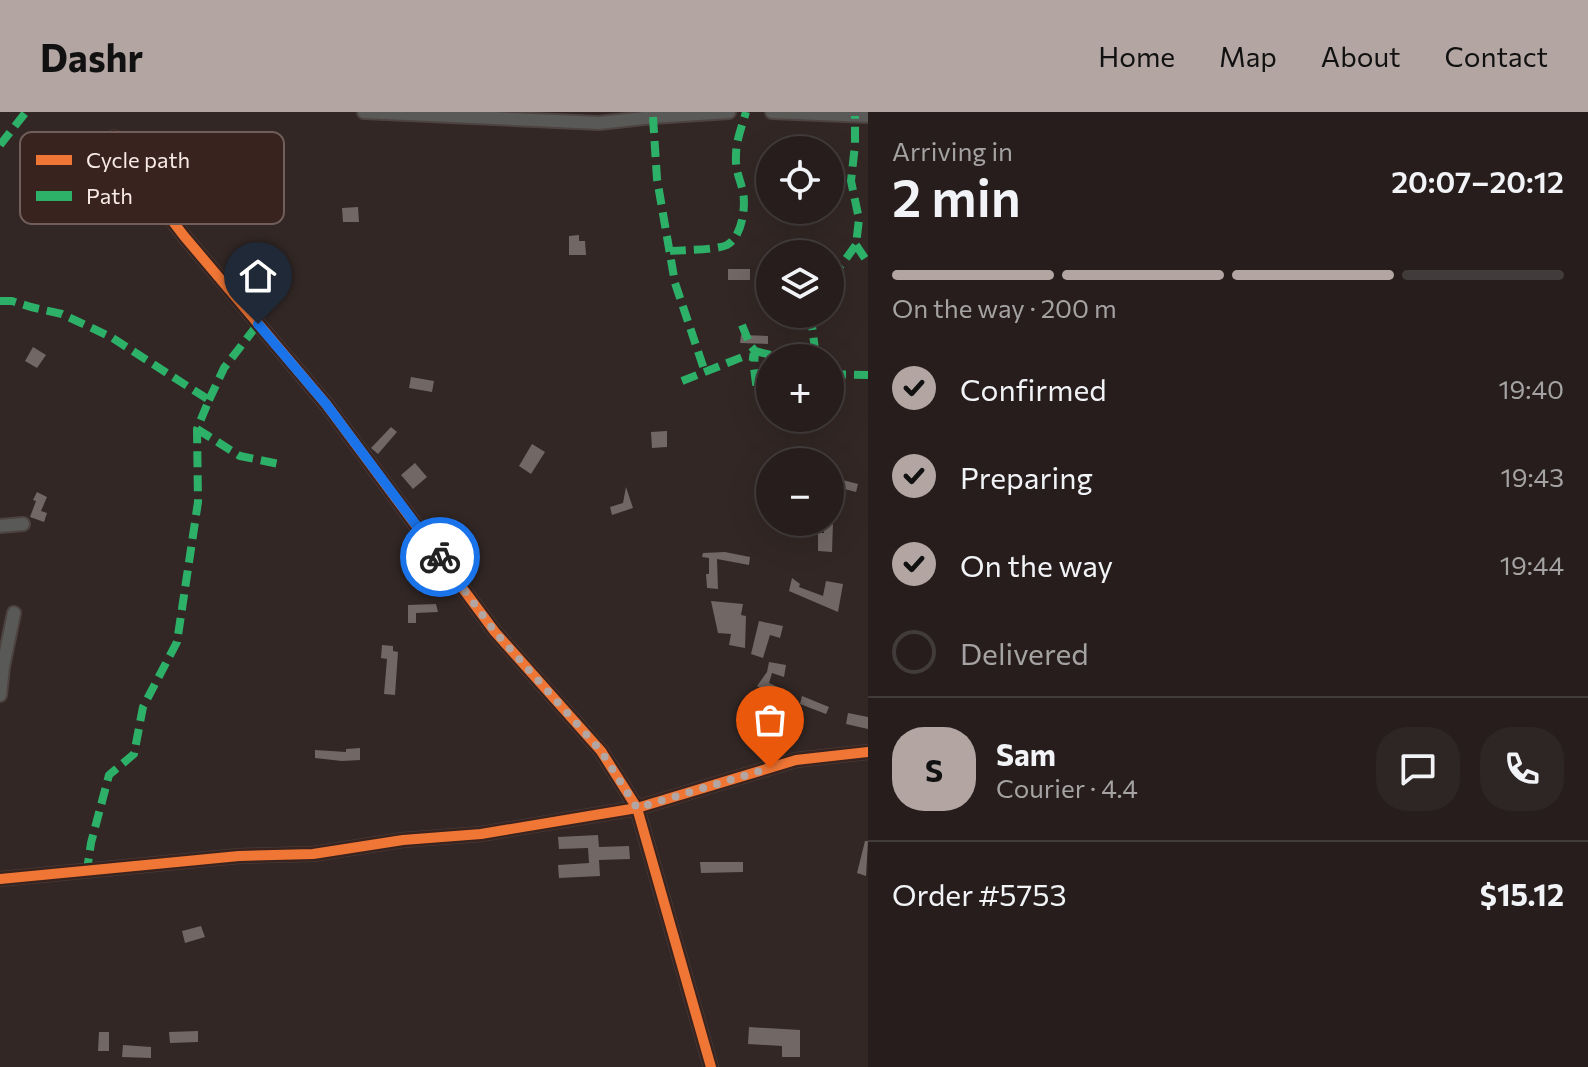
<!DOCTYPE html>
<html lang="en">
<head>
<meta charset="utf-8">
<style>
  body { margin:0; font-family:Commissioner,sans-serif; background:#2e2625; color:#f1f3f6; height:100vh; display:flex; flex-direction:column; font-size:30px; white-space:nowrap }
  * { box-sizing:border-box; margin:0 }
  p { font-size:26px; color:#a4a2a3 }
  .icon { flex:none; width:44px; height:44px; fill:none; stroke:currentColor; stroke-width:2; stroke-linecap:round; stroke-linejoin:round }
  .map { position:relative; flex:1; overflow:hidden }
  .details { display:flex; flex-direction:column; background:#261d1c; width:720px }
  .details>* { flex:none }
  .tools { position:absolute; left:756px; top:24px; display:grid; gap:16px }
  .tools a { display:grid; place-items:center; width:88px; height:88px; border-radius:50%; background:#261d1c; box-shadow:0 8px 32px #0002,0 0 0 2px #423b3b; font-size:40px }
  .pin { position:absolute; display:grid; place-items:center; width:68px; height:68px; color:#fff; margin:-82px -34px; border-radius:50% 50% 50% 0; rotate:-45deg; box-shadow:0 0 8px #0007 }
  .pin .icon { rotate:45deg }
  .courier { position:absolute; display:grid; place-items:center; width:80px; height:80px; margin:-40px; border:6px solid #1a73e8; border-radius:50%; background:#fff; color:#222; box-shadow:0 2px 10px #0007 }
  .summary em { font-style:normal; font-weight:600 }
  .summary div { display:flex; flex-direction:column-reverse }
  .summary { display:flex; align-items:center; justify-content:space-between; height:136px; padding:0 24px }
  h1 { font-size:52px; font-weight:600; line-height:60px }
  .bar { display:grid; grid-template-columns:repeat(4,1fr); gap:12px 8px; align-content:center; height:96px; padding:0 24px }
  .bar i { height:10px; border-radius:6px; background:#423b3b }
  .bar .selected { background:#b2a5a2 }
  .bar p { grid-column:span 4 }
  .line { display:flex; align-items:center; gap:20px; padding:0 24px; border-top:2px solid #423b3b }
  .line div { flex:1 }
  .round { display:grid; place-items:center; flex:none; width:84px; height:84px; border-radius:32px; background:#2e2625 }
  ol { padding:0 24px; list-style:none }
  li { display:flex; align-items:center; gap:24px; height:88px }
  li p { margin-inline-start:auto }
  li .icon { padding:8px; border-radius:50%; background:#b2a5a2; color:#111; stroke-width:4 }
  li:last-child { color:#a4a2a3 }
  li i { width:44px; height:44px; border:4px solid #423b3b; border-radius:50% }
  header { display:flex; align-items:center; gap:48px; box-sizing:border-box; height:112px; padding:0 40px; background:#b2a5a2; color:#111 }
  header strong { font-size:38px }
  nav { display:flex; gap:44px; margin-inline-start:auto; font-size:28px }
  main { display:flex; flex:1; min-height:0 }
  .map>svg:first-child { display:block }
  .building { fill:#716765 }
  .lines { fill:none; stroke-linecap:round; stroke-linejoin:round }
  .minor-casing { stroke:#4d4341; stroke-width:16 }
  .minor { stroke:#595a58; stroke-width:12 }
  .quiet { stroke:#2db169; stroke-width:8; stroke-dasharray:16 8; stroke-linecap:butt }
  .cycleway-casing { stroke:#38231f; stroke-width:15 }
  .cycleway { stroke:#f07635; stroke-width:10 }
  .done { stroke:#b2a5a2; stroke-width:8; stroke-dasharray:0 14.4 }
  .route { stroke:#1a73e8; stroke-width:10 }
  .key { fill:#38231f; stroke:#715e5b; stroke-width:2 }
  .key-label { font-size:22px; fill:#f7e9e6 }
</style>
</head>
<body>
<header>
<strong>Dashr</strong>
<nav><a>Home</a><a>Map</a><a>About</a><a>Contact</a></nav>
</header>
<main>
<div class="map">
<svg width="868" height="955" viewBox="0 0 868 955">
  <rect width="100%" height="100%" fill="#322725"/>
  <g class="building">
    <polygon points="358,95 359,110 343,110 342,96"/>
    <polygon points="579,123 579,129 585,129 586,143 569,143 569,124"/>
    <rect x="728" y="157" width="22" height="11"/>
    <polygon points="741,223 768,224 768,232 740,231"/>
    <polygon points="33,235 46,243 37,256 25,249"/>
    <polygon points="411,265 434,269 432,280 409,276"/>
    <polygon points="391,315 397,320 378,342 371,336"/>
    <polygon points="667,319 667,335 652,336 651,320"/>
    <polygon points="532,332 545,340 531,362 519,354"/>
    <polygon points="415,351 427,365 413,377 401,363"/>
    <polygon points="835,366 858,372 856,380 833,374"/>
    <polygon points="626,375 633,396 612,403 610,395 623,391"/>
    <polygon points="37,380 47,385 41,399 47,401 44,410 30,405 36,389 33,388"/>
    <polygon points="824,410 833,410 832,440 818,439 818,421 824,421"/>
    <polygon points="725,440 750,445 749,453 717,447 718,477 707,476 706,462 709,462 709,446 702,445 703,441"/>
    <polygon points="792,466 800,472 799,475 823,484 826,469 843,472 838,500 789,479"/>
    <polygon points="711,489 743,492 741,503 746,504 745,536 729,533 731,522 718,521"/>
    <polygon points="436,492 438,500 416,501 416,511 408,511 408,493"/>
    <polygon points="759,509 783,514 780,526 770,523 763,546 751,542"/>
    <polygon points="382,533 393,534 393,539 398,540 395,583 384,582 387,547 381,546"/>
    <polygon points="769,550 786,553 784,565 772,561 769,571 780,576 777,580 797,593 794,602 784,598 779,606 768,599 771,594 759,589 763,578 757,574 767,560"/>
    <polygon points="802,584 829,595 826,602 800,592"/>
    <polygon points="848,601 868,605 868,617 846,612"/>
    <polygon points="360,636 360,648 342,649 315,646 315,638 346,640 346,637"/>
    <polygon points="598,723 599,735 629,734 630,747 599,748 600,764 559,766 558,753 589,751 588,736 559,737 558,725"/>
    <polygon points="865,729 868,729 866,764 857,761"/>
    <polygon points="700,750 743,750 743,760 701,761"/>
    <polygon points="201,814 205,825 185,831 182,819"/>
    <polygon points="749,915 800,918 800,945 782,945 782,934 748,932"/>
    <polygon points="198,919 198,930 170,931 169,920"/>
    <polygon points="99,920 109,920 109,939 98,939"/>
    <polygon points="123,933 151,935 151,946 122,945"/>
  </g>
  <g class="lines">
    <g class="minor-casing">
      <g id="minor">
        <polyline points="364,0 599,11 653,5 729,0"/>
        <polyline points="772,0 868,4"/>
        <polyline points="114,25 132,56 184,124 326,292 495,520 601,639 637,696 711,955"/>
        <polyline points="0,414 23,412"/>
        <polyline points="0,583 3,555 14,501"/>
        <polyline points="0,767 239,744 313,742 403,728 481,722 637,696 796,648 868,640"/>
      </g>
    </g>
    <use href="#minor" class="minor"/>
    <g class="quiet">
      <polyline points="653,5 657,67 675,171 705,260"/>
      <polyline points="0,33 26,0"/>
      <polyline points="856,133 868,151"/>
      <path d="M 670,139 C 683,138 717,138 727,133 C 742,125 746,95 743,80 C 740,66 735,59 736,43 C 736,29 742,14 746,0"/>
      <polyline points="830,164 842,152 856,133 859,107 851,69 855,33 855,4"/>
      <polyline points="0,189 12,189 31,195 62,202 111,225 209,288 197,317 198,390 177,530 143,595 134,642 109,663 91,731 87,758"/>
      <polyline points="813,202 812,214 816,246"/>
      <polyline points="742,213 750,233 755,239 754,256 757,279"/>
      <polyline points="755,239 783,246"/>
      <polyline points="830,262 868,263"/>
      <polyline points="682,269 745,244 753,245"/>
      <polyline points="209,288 224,256 258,212"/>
      <polyline points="197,317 240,344 279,352"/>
    </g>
    <g class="cycleway-casing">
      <g id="cycleway">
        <polyline points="114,25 132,56 184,124 326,292 495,520 601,639 637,696 711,955"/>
        <polyline points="0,767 239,744 313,742 403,728 481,722 637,696 796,648 868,640"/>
      </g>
    </g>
    <use href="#cycleway" class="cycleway"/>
  </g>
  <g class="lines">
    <polyline class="done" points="440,445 495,520 601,639 637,696 770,656"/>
    <polyline class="route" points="258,212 326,292 440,445"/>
  </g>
  <rect x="20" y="20" width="264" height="92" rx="12" class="key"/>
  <rect x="36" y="43" width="36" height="10" fill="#f07635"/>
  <rect x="36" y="79" width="36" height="10" fill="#2db169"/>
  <g class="key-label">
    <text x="86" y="56">Cycle path</text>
    <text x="86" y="92">Path</text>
  </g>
</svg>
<div class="tools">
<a><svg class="icon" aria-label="locate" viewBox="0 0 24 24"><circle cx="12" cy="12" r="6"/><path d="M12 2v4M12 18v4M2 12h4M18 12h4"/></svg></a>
<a><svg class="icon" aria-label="layers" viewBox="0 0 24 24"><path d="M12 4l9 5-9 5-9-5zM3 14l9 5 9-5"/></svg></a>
<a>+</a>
<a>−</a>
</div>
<div class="pin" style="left:770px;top:656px;background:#ea580c"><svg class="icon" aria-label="bag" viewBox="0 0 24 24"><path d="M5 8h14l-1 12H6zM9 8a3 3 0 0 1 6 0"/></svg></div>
<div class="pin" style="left:258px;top:212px;background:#1f2937"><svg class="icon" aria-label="home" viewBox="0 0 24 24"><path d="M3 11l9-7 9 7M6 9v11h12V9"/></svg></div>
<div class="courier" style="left:440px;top:445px"><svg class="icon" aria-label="bike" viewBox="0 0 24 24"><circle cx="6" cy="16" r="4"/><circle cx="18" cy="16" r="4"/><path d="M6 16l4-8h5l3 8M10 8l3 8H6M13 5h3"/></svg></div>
</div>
<section class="details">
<div class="summary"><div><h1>2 min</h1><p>Arriving in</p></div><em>20:07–20:12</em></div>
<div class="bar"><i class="selected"></i><i class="selected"></i><i class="selected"></i><i></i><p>On the way · 200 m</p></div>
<ol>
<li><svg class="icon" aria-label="check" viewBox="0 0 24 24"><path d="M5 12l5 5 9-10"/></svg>Confirmed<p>19:40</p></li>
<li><svg class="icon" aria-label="check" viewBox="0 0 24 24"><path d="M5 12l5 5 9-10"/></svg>Preparing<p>19:43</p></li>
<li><svg class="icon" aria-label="check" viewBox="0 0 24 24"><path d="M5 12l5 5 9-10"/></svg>On the way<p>19:44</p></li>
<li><i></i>Delivered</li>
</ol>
<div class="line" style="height:144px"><b class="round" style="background:#b2a5a2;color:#111">S</b><div><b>Sam</b><p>Courier · 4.4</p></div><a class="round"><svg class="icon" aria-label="chat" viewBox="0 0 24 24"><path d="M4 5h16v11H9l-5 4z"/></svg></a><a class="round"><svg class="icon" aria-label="phone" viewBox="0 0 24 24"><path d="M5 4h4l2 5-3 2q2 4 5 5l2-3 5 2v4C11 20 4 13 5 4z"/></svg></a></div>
<div class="line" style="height:104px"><div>Order #5753</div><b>$15.12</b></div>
</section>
</main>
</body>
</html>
